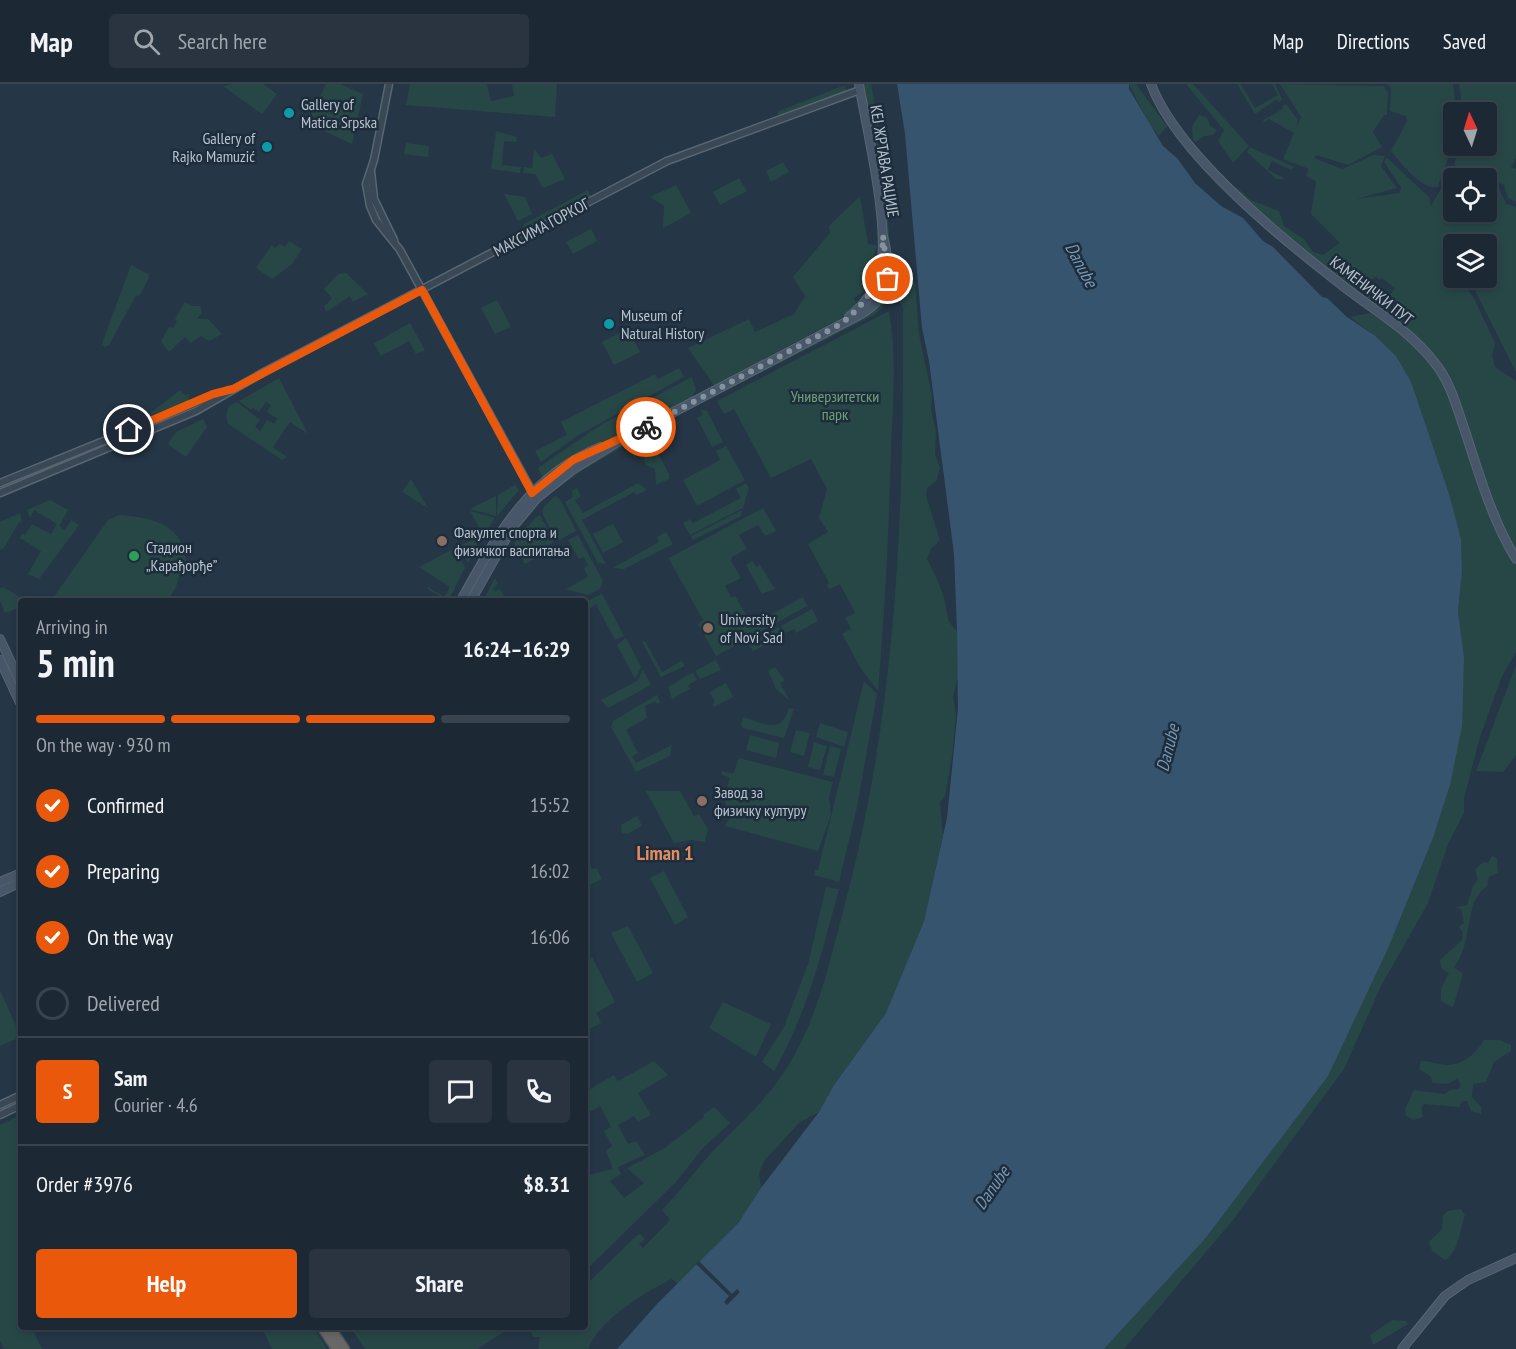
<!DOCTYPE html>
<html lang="en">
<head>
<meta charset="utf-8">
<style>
  body { margin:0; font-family:"PT Sans Narrow",sans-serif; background:#293440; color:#f1f3f6; height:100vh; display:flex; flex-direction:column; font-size:22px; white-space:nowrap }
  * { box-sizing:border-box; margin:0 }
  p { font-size:20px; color:#a0a6ac }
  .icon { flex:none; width:33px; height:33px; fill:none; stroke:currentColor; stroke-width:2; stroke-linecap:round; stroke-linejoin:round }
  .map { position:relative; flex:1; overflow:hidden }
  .details { position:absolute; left:18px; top:514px; width:570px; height:732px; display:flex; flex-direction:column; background:#1c2834; border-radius:6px; box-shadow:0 3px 9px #0003,0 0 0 2px #3a444f }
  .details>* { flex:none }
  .needle { width:39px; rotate:356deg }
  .controls { position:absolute; left:1443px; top:18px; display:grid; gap:12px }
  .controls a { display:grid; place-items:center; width:54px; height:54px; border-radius:6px; background:#1c2834; box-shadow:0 3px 9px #0003,0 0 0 2px #3a444f; font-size:30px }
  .pin { position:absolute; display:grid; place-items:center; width:51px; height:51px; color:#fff; margin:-26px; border:3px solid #fff; border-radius:50%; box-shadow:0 2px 6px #0007 }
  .courier { position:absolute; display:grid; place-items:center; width:60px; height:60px; margin:-30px; border:4px solid #ea580c; border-radius:50%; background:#fff; color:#222; box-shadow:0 2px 8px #0007 }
  .head em { font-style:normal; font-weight:800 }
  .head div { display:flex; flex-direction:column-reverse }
  .head { display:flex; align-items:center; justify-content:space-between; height:102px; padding:0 18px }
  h1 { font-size:39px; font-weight:800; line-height:45px }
  .bar { display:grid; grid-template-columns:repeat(4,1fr); gap:9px 6px; align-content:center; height:72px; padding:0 18px }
  .bar i { height:8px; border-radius:4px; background:#3a444f }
  .bar .current { background:#ea580c }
  .bar p { grid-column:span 4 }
  .line { display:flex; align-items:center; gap:15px; padding:0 18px; border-top:2px solid #3a444f }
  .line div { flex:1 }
  .round { display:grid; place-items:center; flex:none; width:63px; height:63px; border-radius:6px; background:#293440 }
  ol { padding:0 18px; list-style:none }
  li { display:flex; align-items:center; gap:18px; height:66px }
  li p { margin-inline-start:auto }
  li .icon { padding:6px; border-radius:50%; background:#ea580c; color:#fff; stroke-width:4 }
  li:last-child { color:#a0a6ac }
  li i { width:33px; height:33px; border:3px solid #3a444f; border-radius:50% }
  .primary-button { display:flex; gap:12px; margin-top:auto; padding:12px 18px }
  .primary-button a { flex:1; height:69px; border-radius:6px; background:#ea580c; color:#fff; font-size:24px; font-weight:800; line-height:69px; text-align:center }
  .primary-button a+a { background:#293440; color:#f1f3f6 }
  header { display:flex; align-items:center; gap:36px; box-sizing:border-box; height:84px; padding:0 30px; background:#1c2834; border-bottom:2px solid #3a444f }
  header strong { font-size:28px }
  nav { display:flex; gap:33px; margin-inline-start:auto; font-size:21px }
  .search { width:420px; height:54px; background:#293440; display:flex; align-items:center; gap:15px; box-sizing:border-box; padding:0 21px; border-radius:6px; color:#a0a6ac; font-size:22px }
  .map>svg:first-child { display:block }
  .green { fill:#274747 }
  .water { fill:#37546e }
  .pier { fill:#253646 }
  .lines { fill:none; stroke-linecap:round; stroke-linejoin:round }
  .tertiary-casing { stroke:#586672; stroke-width:9 }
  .secondary-casing { stroke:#586672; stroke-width:10 }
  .trunk-casing { stroke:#445360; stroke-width:11 }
  .tertiary { stroke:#3a4855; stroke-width:6 }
  .secondary { stroke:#475769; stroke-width:8 }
  .trunk { stroke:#6a6866; stroke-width:8 }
  .done { stroke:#84929e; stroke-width:6; stroke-dasharray:0 10.8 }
  .route { stroke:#ea580c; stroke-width:8 }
  .culture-dot { fill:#0f9aa8; stroke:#1e2d3b; stroke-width:2 }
  .education-dot { fill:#8d6e63; stroke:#1e2d3b; stroke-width:2 }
  .leisure-dot { fill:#2e9e5b; stroke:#1e2d3b; stroke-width:2 }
  .labels { text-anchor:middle; stroke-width:5; stroke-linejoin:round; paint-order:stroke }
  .poi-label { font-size:16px; fill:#b7c3ce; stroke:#1e2d3b; text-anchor:start }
  .street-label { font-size:16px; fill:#b7c3ce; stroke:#1e2d3b }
  .park-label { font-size:16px; fill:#6ca273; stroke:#1e2d3b }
  .water-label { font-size:18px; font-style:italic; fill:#7596b4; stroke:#1e2d3b }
  .quarter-label { font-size:20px; font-weight:bold; fill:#e18b60; stroke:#1e2d3b }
</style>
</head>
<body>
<header>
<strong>Map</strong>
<div class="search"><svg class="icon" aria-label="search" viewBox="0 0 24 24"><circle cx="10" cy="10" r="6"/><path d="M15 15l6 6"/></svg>Search here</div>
<nav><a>Map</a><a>Directions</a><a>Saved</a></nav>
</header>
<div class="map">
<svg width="1516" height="1265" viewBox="0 0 1516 1265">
  <rect width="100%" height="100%" fill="#253646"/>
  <g class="green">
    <polygon points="232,0 263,0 277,10 262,30 223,2"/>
    <polygon points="326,0 340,0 363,10 352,60 307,39"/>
    <polygon points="410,0 487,0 491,17 514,12 512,0 557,0 555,33 406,21"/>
    <polygon points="864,0 871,0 883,69 893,202 882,224 872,232 719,310 717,306 870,225 886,200 874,66"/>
    <polygon points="1129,0 1136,0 1167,42 1159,52 1148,38"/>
    <polygon points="1186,0 1193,0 1249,62 1233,79 1218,57 1224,46"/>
    <polygon points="1237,0 1241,0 1255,24 1278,11 1272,0 1275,0 1282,15 1279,18 1277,15 1255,30"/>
    <polygon points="1280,0 1384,2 1388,9 1387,31 1384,31 1373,48 1382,63 1348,81 1316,71 1314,74 1342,85 1374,71 1385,72 1381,82 1397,104 1356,115 1400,109 1401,103 1384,78 1387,74 1429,113 1431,122 1453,84 1477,94 1454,94 1454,128 1486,128 1487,98 1499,104 1506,120 1516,123 1516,288 1469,194 1486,194 1486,160 1454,160 1453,177 1448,172 1443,175 1453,186 1454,194 1460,194 1475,216 1495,259 1492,271 1495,283 1516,297 1516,469 1506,454 1444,286 1363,213 1370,212 1376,217 1379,213 1386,217 1395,204 1382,194 1380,196 1376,193 1354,206 1341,198 1234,105 1236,103 1251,116 1279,127 1284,142 1304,155 1313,168 1323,171 1340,159 1311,130 1316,97 1306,92 1309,85 1283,75 1294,49 1269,35 1264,38 1263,36 1283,25 1282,22 1286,20 1298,36 1296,45 1301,33"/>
    <path d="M 1387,0 L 1453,0 L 1456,28 L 1454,28 L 1451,65 L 1438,103 C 1422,107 1401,79 1391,67 L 1407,37 L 1406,32 L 1390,27 L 1391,4 Z"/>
    <polygon points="1459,0 1516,0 1516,74 1511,83 1516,85 1516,118 1508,114 1504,101 1454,81 1460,62 1486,62 1486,28 1463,28"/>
    <polygon points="845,1 846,7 779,32 777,28"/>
    <polygon points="1199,31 1207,33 1210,42 1217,46 1213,51 1204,52 1196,58 1193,56 1192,42"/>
    <polygon points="496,47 517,53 516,58 504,57 502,81 521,83 520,89 491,85"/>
    <polygon points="406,59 429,62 428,73 404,70"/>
    <polygon points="1250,63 1294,83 1291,86 1272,77 1268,86 1286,95 1276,95 1247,68"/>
    <polygon points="534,65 541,74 552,70 565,95 543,104 535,90 523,89 524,83 532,84"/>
    <polygon points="783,78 789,88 771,98 766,87"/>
    <polygon points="739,94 747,107 720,121 713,108"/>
    <polygon points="676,101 691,129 663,144 664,122 650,113"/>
    <polygon points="588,106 591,113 529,146 524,145 524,140"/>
    <polygon points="504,110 525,113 532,130 518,137"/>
    <polygon points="860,112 868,160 877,161 863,208 854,214 857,222 845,232 714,301 688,264 749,235 755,248 794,230 805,212 793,193 830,149 829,142"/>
    <polygon points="591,145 597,157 573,170 566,158"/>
    <polygon points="289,157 302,165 292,180 272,195 256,184 272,161 275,164 280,160 285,163"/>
    <polygon points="131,181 148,190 149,194 140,211 135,213 109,261 105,263 102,260"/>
    <polygon points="346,189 368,210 353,218 350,212 326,228 324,223 332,214 324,205 338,190"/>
    <path d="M 915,198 L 919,250 L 932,312 L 931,325 L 936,348 L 935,371 L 940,383 L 937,396 L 927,404 L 926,412 L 940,456 L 931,465 L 927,475 C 933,486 939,499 943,511 C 949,528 943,534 957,547 L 958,593 L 953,612 L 956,632 L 952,673 L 945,712 L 940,718 L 943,751 L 924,837 L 886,929 L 834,1001 L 819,1028 L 800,1038 L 764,1077 L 759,1089 L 761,1104 L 744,1132 L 678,1200 L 672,1195 C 648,1206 595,1239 589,1265 L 538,1265 L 540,1253 L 533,1253 L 530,1247 L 532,1244 L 585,1244 L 585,1202 L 636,1152 L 640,1150 L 645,1155 L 639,1160 L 643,1164 L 670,1136 L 662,1126 C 680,1108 695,1087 712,1068 C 746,1033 772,1013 796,968 C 819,926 830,877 842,831 C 897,630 904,431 903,224 L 900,218 L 902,202 Z"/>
    <polygon points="497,216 511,243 495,250 481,224"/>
    <polygon points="185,218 191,222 200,222 202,228 197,235 208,235 222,250 209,257 201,252 191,259 185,253 169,268 161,257 169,243 173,244 177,238 175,235"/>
    <path d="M 889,227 C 897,272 893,318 891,364 C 889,445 885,526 878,607 L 861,585 L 842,550 L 851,545 L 845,534 L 855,529 L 840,500 L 830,505 L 826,502 L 829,499 L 808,460 L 828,448 L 819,434 L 827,405 L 811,375 L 771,394 L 734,325 L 724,330 L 717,317 Z"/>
    <path d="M 1371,229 C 1398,249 1429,270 1445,302 L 1487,427 L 1516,481 L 1516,568 L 1502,592 L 1480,653 L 1464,714 L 1464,729 L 1448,760 L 1428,819 L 1381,902 L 1344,985 L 1233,1136 L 1124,1265 L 1104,1265 L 1204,1156 L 1389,862 L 1433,754 L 1450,701 L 1464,573 L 1458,527 L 1462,488 L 1461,455 L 1441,388 L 1374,251 L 1350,233 Z"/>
    <polygon points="410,239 425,266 416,270 409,257 381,272 374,259"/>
    <polygon points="623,247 628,256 633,254 640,268 614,281 602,258"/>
    <polygon points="679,284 684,293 577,352 541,378 535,367 567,351 561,338 655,290 658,295"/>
    <polygon points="692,293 696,306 691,314 619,354 574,372 543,394 538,384 602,340"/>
    <polygon points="279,294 308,350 290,338 273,363 287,373 282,376 228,340 226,331 229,322 237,318 260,336 255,343 260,347 267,336 274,340 278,335 267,328 271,321 266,318 259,328 253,324 251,326 239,317"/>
    <polygon points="180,306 185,311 189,310 188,318 147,332"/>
    <polygon points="700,325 707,327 723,358 712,363 697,334 703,331"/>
    <polygon points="203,335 207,343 186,373 168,360 176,348"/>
    <polygon points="642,348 648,348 580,388 554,407 552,405 578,385"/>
    <polygon points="726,362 745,396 699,421 696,420 683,396 720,376 716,367"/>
    <polygon points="657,367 669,390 669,395 656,401 655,385 646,381 643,374"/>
    <polygon points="411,395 428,424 402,408"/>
    <polygon points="638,399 647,406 636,411 634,408 582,436 606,480 598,479 565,418 573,413 572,407 577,404 581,412 575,416 583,429"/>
    <polygon points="746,399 749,404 743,424 690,451 683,439 690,435 693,439 741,414 736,405"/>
    <polygon points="515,401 519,406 497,432 498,411"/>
    <polygon points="496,412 496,432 470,425"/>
    <polygon points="555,412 560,415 576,447 557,457 543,431 543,424"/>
    <polygon points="50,416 68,426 59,442 65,446 71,436 79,441 39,495 28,490 41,467 20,454 22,449 25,451 32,440 51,450 57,440 34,426 30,434 27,426"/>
    <polygon points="763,424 776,447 765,452 758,441 739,451 747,465 732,473 731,477 741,494 725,502 732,514 735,512 752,541 803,513 807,522 716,572 698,540 703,536 669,475 665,476"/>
    <polygon points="742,426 741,432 693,456 691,452"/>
    <polygon points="470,427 495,434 484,452"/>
    <polygon points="20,429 22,439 19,438 4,464 0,466 0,438"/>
    <path d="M 119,431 C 155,434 185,440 187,484 L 181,484 L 176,503 L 167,517 L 51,517 L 108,436 Z"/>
    <polygon points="540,431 554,458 539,466 541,472 525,480 514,459 535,434"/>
    <polygon points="613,440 623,458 603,469 593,450"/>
    <polygon points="666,448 673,460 624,485 613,484 659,458 657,453"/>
    <polygon points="578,451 603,497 600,505 588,511 566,505 588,493 584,484 588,481 584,473 579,475 568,456"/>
    <polygon points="476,454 478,459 468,479 459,462"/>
    <polygon points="455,464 465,484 448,517 427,505 428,503 444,513 450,503 419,483"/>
    <polygon points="752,477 756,483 760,481 775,505 762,510 746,481"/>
    <polygon points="495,494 498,500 493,504 495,507 500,505 505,514 503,517 483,517"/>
    <polygon points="3,503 23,515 26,511 26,517 21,518 21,523 5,529 0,517 0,504"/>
    <polygon points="602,510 624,552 615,556 596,520 587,527 585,525 585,518"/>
    <polygon points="812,525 818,537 796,549 794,545 785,549 781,542"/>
    <polygon points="779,543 782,553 753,567 748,559"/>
    <polygon points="626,554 641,583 635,595 617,561"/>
    <polygon points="645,557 662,588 682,577 685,582 661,593 642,558"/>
    <polygon points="716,576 721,586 700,595 695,587"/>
    <polygon points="1516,581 1516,671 1503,688 1476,687"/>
    <polygon points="775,583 785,596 780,599 790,617 776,605 768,587"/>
    <polygon points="643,586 651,601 608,624 601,616 637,597"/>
    <polygon points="693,588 697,596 688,601 690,605 672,615 668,603"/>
    <polygon points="864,597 877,610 857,723 839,798 814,791 815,786 818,786"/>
    <polygon points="726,599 733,613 714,623 713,620 715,618 710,608"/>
    <polygon points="657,611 660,618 657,620 655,617 645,622 647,634 626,646 638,669 632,672 636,679 672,661 670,672 636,688 611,643 613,637"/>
    <path d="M 789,624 L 794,625 L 784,654 L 743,644 L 741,641 L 743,633 C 763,639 781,652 789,624 Z"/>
    <polygon points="820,639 848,648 844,663 816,653"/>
    <polygon points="796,646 810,649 804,672 790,668"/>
    <polygon points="750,651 779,659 776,674 746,666"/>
    <polygon points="814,658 827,662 820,686 808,683"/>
    <polygon points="830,662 841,665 834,693 823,691"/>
    <polygon points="739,674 833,698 829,713 831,731 818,767 725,742 729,735 724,713 730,694 721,690 722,687 733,690"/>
    <polygon points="646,707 680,707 694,732 699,730 708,745 705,758 691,756 674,759"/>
    <polygon points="637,732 642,742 627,750 622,749 621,741"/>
    <path d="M 1492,772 L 1497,774 L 1498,789 L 1489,793 L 1487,802 C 1462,820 1475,856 1454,883 L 1463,890 L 1453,923 L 1441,917 L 1441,905 L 1449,889 L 1441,884 L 1440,876 L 1462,856 L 1463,849 L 1459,843 L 1464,839 L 1461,825 L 1456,823 L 1467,821 L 1473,802 L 1478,795 L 1475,786 L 1483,778 L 1488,779 Z"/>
    <polygon points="585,773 592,785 596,784 602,795 585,803"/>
    <polygon points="664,787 688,833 675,841 650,794"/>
    <path d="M 826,803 L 839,805 C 822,868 807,930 774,987 L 762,978 L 784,943 L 808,880 Z"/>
    <polygon points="628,842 653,889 637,898 611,849"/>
    <polygon points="592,873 615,918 596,929 601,939 585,947 585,877"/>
    <polygon points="0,906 21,953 0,962"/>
    <polygon points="723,918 771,940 756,973 709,944"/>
    <path d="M 1484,956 L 1499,956 L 1511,961 L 1511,967 L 1494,978 L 1486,998 L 1473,1000 L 1472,1013 L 1481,1023 L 1481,1030 L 1471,1027 L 1467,1017 L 1462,1017 L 1459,1023 L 1424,1020 L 1421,1024 L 1423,1033 L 1414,1036 L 1406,1032 L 1405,1025 L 1414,1006 L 1445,1010 L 1450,1006 L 1458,1005 L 1461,1000 L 1457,995 L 1448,1000 L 1432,999 L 1431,993 L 1419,985 L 1421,977 C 1430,977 1437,980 1445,981 C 1463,982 1476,969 1484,956 Z"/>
    <polygon points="654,977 668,991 638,1009 651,1031 638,1038 634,1032 618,1041 628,1060 636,1057 645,1071 618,1083 621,1090 610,1097 624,1114 644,1099 627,1084 665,1064 703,1034 704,1030 714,1023 730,1039 702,1065 676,1098 585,1187 585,1157 589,1154 585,1141 585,1092 613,1085 606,1067 612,1062 604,1047 611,1043 600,1022 585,1031 585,1008 614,991 618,997"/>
    <polygon points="21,1031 21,1244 32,1244 42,1265 4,1265 0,1256 0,1041"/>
    <path d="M 1461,1125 L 1465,1131 C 1460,1146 1459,1167 1445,1176 L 1432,1167 L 1429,1158 L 1442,1145 L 1443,1131 L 1448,1127 Z"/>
    <polygon points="1392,1236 1406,1237 1408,1240 1373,1261 1370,1251"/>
    <polygon points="262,1244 314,1244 327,1265 272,1265"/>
    <polygon points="351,1244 510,1244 477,1265 365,1265"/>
  </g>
  <polygon class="water" points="897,0 1129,0 1129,5 1163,62 1177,74 1195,99 1221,122 1243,134 1263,157 1273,163 1322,213 1327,214 1347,233 1374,251 1396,272 1411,298 1449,410 1461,455 1462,488 1458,527 1464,573 1462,642 1450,701 1433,754 1389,862 1328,992 1204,1156 1104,1265 617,1265 657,1220 739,1138 761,1104 819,1028 834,1001 886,929 924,837 947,734 958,625 957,547 954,470 929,277 922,244 905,50"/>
  <polygon class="pier" points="699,1177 732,1210 737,1205 740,1208 727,1221 724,1218 729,1212 696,1180"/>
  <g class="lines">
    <g class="tertiary-casing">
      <g id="tertiary">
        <polyline points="389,0 374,76 366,100 370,122 376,136 400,166 534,411"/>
        <polyline points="371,87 374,115 394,156"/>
        <polyline points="0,399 229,306"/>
        <polyline points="0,409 196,327 264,288 667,77 860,6"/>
        <polyline points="0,1021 21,1011"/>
        <polyline points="0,1031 21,1021"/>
      </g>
    </g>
    <g class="secondary-casing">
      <g id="secondary">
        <path d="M 1151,0 C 1177,71 1287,159 1347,205 C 1377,228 1411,248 1434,278 C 1450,297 1456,321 1464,344 C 1479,389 1491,434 1516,475"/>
        <path d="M 849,233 C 864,221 875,207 880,188 C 891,145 867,47 859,0"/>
        <path d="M 460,518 C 497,452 527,393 601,363"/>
        <path d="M 470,518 L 512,444 L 537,414 L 572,386 L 624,354 L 861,230 C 892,213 891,183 883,152"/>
        <polyline points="0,555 21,600"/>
        <polyline points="0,576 21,621"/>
        <polyline points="0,798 21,789"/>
        <polyline points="0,808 21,798"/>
        <polyline points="1402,1265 1445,1212 1468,1196 1516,1174"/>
      </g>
    </g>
    <g class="trunk-casing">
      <g id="trunk">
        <polyline points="322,1244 336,1265"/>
        <polyline points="331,1244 345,1265"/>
      </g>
    </g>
    <use href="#tertiary" class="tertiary"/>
    <use href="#secondary" class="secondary"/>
    <use href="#trunk" class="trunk"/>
  </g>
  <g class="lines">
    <path class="done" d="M 646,343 L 841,240 C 873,213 882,194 883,152 L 888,195"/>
    <polyline class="route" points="129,346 213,310 233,305 422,206 532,409 573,376 646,343"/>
  </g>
  <g class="culture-dot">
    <circle cx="289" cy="29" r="6"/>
    <circle cx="267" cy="63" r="6"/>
    <circle cx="609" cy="240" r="6"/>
  </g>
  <g class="education-dot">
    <circle cx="442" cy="457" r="6"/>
    <circle cx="708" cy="544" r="6"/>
    <circle cx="702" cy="717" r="6"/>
  </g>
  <circle class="leisure-dot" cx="134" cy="472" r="6"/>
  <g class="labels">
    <g class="poi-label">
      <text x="301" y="26">Gallery of<tspan x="301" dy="18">Matica Srpska</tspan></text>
      <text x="255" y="60" text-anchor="end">Gallery of<tspan x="255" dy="18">Rajko Mamuzić</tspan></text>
      <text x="621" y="237">Museum of<tspan x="621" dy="18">Natural History</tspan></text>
      <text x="454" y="454">Факултет спорта и<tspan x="454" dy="18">физичког васпитања</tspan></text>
      <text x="146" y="469">Стадион<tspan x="146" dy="18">„Карађорђе”</tspan></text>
      <text x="720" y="541">University<tspan x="720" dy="18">of Novi Sad</tspan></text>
      <text x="714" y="714">Завод за<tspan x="714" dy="18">физичку културу</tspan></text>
    </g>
    <g class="street-label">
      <text transform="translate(885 77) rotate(81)" y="6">КЕЈ ЖРТАВА РАЦИЈЕ</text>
      <text transform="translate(541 143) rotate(-28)" y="6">МАКСИМА ГОРКОГ</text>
      <text transform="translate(1372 206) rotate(38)" y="6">КАМЕНИЧКИ ПУТ</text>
    </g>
    <g class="park-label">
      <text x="835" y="318">Универзитетски<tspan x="835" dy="18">парк</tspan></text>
    </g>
    <g class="water-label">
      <text transform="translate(1081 181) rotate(62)" y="6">Danube</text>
      <text transform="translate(1168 664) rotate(-76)" y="6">Danube</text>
      <text transform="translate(992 1104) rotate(-55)" y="6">Danube</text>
    </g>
    <g class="quarter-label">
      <text x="665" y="776">Liman 1</text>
    </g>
  </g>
</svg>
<div class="controls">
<a><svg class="needle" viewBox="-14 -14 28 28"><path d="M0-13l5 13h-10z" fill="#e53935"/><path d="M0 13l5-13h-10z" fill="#a0a6ac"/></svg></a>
<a><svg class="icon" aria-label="locate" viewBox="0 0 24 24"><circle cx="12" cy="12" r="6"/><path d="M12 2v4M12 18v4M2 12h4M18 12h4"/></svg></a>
<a><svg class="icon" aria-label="layers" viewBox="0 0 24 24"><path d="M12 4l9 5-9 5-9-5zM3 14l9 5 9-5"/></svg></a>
</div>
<div class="pin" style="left:888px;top:195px;background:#ea580c"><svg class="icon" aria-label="bag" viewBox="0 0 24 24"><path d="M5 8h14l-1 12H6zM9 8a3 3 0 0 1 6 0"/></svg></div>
<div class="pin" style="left:129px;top:346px;background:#1f2937"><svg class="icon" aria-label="home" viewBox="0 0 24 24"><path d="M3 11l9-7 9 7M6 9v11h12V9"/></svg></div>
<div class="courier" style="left:646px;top:343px"><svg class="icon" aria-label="bike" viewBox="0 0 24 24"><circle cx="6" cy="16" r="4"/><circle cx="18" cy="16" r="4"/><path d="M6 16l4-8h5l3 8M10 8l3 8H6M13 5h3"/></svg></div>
<section class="details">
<div class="head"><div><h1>5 min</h1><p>Arriving in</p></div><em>16:24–16:29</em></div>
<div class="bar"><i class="current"></i><i class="current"></i><i class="current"></i><i></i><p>On the way · 930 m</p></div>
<ol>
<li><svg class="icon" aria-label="check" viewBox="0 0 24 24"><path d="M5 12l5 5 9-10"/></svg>Confirmed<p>15:52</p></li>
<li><svg class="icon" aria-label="check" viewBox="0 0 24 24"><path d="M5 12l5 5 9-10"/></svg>Preparing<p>16:02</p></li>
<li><svg class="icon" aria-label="check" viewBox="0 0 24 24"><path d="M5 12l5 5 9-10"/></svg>On the way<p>16:06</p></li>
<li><i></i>Delivered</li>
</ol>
<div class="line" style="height:108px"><b class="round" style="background:#ea580c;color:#fff">S</b><div><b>Sam</b><p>Courier · 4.6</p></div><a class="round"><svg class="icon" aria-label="chat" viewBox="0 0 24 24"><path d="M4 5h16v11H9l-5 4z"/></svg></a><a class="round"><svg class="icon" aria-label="phone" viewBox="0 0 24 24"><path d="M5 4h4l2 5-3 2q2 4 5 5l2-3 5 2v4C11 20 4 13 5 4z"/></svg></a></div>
<div class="line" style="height:78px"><div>Order #3976</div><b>$8.31</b></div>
<div class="primary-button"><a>Help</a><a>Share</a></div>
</section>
</div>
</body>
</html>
